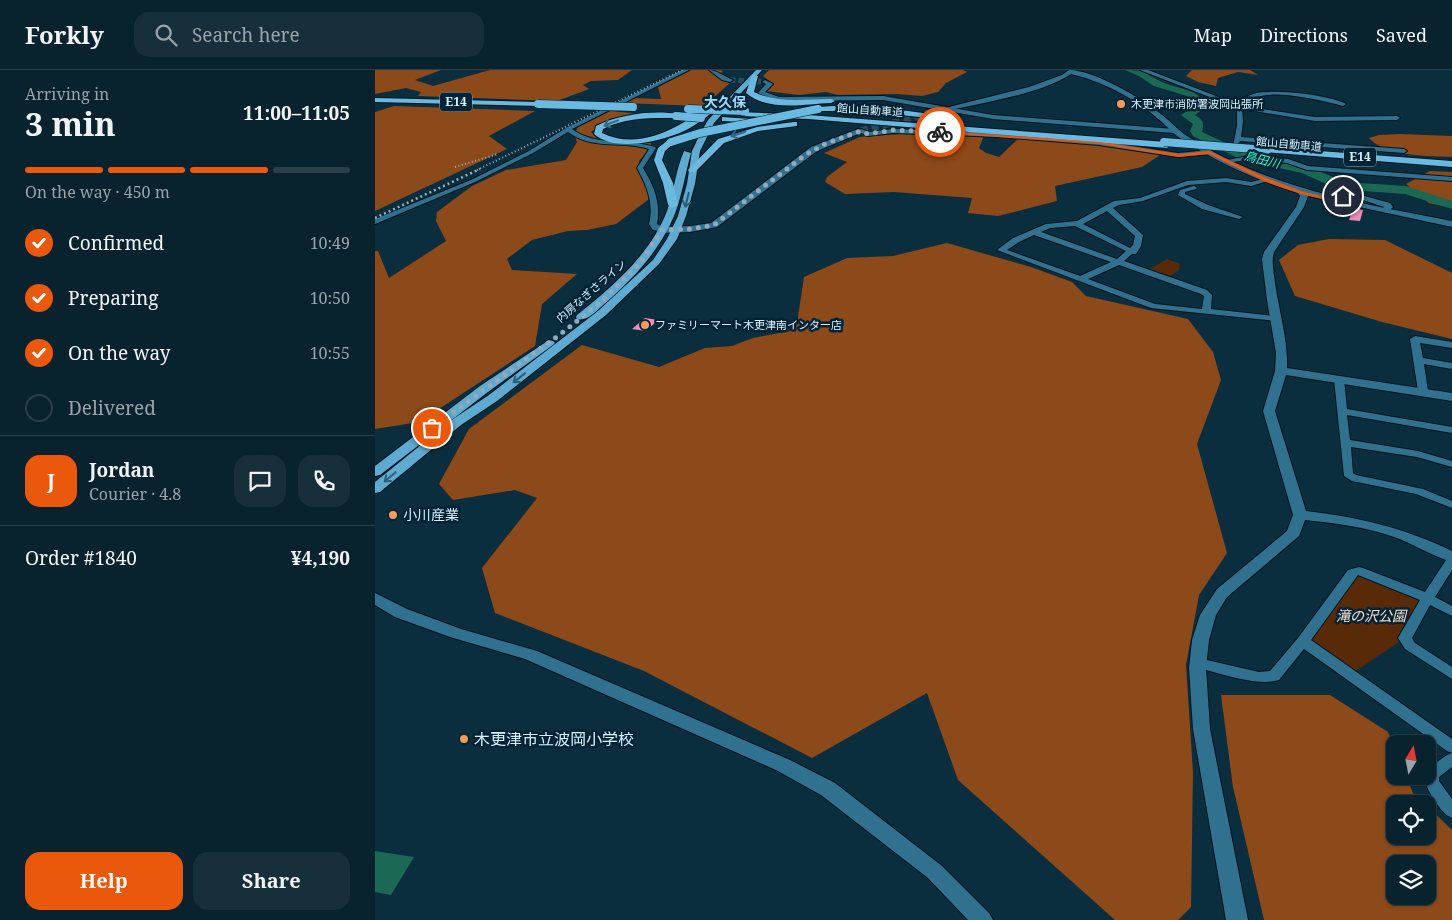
<!DOCTYPE html>
<html lang="en">
<head>
<meta charset="utf-8">
<style>
  body { margin:0; font-family:"Noto Serif","Noto Sans JP",serif; background:#162f3a; color:#f1f3f6; height:100vh; display:flex; flex-direction:column; font-size:19px; white-space:nowrap }
  * { box-sizing:border-box; margin:0 }
  p { font-size:16px; color:#98a4aa }
  .icon { flex:none; width:28px; height:28px; fill:none; stroke:currentColor; stroke-width:2; stroke-linecap:round; stroke-linejoin:round }
  .map { position:relative; flex:1; overflow:hidden }
  .drawer { display:flex; flex-direction:column; background:#08222e; width:375px }
  .drawer>* { flex:none }
  .needle { width:32px; rotate:10deg }
  .tools { position:absolute; left:1011px; top:665px; display:grid; gap:10px }
  .tools a { display:grid; place-items:center; width:50px; height:50px; border-radius:10px; background:#08222e; box-shadow:0 1px 4px #0004,0 0 0 1px #293f4a; font-size:25px }
  .pin { position:absolute; display:grid; place-items:center; width:42px; height:42px; color:#fff; margin:-21px; border:2px solid #fff; border-radius:50%; box-shadow:0 1px 5px #0007 }
  .courier { position:absolute; display:grid; place-items:center; width:50px; height:50px; margin:-25px; border:4px solid #ea580c; border-radius:50%; background:#fff; color:#222; box-shadow:0 1px 6px #0007 }
  .headline em { font-style:normal; font-weight:700 }
  .headline div { display:flex; flex-direction:column-reverse }
  .headline { display:flex; align-items:center; justify-content:space-between; height:85px; padding:0 25px }
  h1 { font-size:32px; font-weight:700; line-height:38px }
  .bar { display:grid; grid-template-columns:repeat(4,1fr); gap:8px 5px; align-content:center; height:60px; padding:0 25px }
  .bar i { height:6px; border-radius:4px; background:#293f4a }
  .bar .on { background:#ea580c }
  .bar p { grid-column:span 4 }
  .line { display:flex; align-items:center; gap:12px; padding:0 25px; border-top:1px solid #293f4a }
  .line div { flex:1 }
  .round { display:grid; place-items:center; flex:none; width:52px; height:52px; border-radius:15px; background:#162f3a }
  ol { padding:0 25px; list-style:none }
  li { display:flex; align-items:center; gap:15px; height:55px }
  li p { margin-inline-start:auto }
  li .icon { padding:5px; border-radius:50%; background:#ea580c; color:#fff; stroke-width:4 }
  li:last-child { color:#98a4aa }
  li i { width:28px; height:28px; border:2px solid #293f4a; border-radius:50% }
  .cta { display:flex; gap:10px; margin-top:auto; padding:10px 25px }
  .cta a { flex:1; height:58px; border-radius:15px; background:#ea580c; color:#fff; font-size:20px; font-weight:700; line-height:58px; text-align:center }
  .cta a+a { background:#162f3a; color:#f1f3f6 }
  header { display:flex; align-items:center; gap:30px; box-sizing:border-box; height:70px; padding:0 25px; background:#08222e; border-bottom:1px solid #293f4a }
  header strong { font-size:24px }
  nav { display:flex; gap:28px; margin-inline-start:auto; font-size:18px }
  .search { width:350px; height:45px; background:#162f3a; display:flex; align-items:center; gap:12px; box-sizing:border-box; padding:0 18px; border-radius:15px; color:#98a4aa; font-size:19px }
  main { display:flex; flex:1; min-height:0 }
  .map>svg:first-child { display:block }
  .green { fill:#582a08 }
  .forest { fill:#8c491a; fill-rule:evenodd }
  .water { fill:#1b6955 }
  .lines { fill:none; stroke-linecap:round; stroke-linejoin:round }
  .river { fill:#1b6955; fill-rule:evenodd }
  .building { fill:#f48ebd }
  .minor-tunnel { stroke:#2a4b5b; stroke-width:5.5; stroke-dasharray:5.5 3; stroke-linecap:butt }
  .tertiary-tunnel { stroke:#2a4b5b; stroke-width:7; stroke-dasharray:7 4; stroke-linecap:butt }
  .minor-casing { stroke:#03151f; stroke-width:2 }
  .tertiary-casing { stroke:#03151f; stroke-width:2 }
  .trunk-casing { stroke:#03151f; stroke-width:2 }
  .motorway-casing { stroke:#03151f; stroke-width:2 }
  .minor { fill:#317190; fill-rule:evenodd }
  .tertiary { fill:#317190; fill-rule:evenodd }
  .trunk { fill:#5eaad1; fill-rule:evenodd }
  .motorway { fill:#6ab9e1; fill-rule:evenodd }
  .rail-far1 { stroke:#94b0bf; stroke-width:2; stroke-dasharray:1 2.5; stroke-linecap:butt }
  .rail { stroke:#94b0bf; stroke-width:2.5; stroke-dasharray:2 3; stroke-linecap:butt }
  .motorway-bridge-casing { stroke:#03151f; stroke-width:9; stroke-linecap:butt }
  .motorway-bridge { stroke:#6ab9e1; stroke-width:8 }
  .oneway { stroke:#306782 }
  .oneway2 { stroke:#2b607b }
  .route { fill:#ea580c }
  .done { stroke:#90acbb; stroke-width:5; stroke-dasharray:0 9 }
  .poi-dot { fill:#ff9b5a; stroke:#012434; stroke-width:2 }
  .labels { text-anchor:middle; stroke-width:5; stroke-linejoin:round; paint-order:stroke }
  .far-poi-label { font-size:11px; fill:#d7f0fe; stroke:#012434; text-anchor:start }
  .far-street-label { font-size:11px; fill:#d7f0fe; stroke:#012434 }
  .shield { fill:#012434; stroke:#97b3c1; stroke-width:1 }
  .shield-label { font-size:12px; font-weight:bold; fill:#d7f0fe }
  .far-water-label { font-size:12px; font-style:italic; fill:#2af9ca; stroke:#012434 }
  .far-quarter-label { font-size:14px; font-weight:bold; fill:#9bddff; stroke:#012434 }
  .poi-label { font-size:14px; fill:#d7f0fe; stroke:#012434; text-anchor:start }
  .park-label { font-size:14px; font-style:italic; fill:#f7dfd1; stroke:#012434 }
  .near-poi-label { font-size:16px; fill:#d7f0fe; stroke:#012434; text-anchor:start }
</style>
</head>
<body>
<header>
<strong>Forkly</strong>
<div class="search"><svg class="icon" aria-label="search" viewBox="0 0 24 24"><circle cx="10" cy="10" r="6"/><path d="M15 15l6 6"/></svg>Search here</div>
<nav><a>Map</a><a>Directions</a><a>Saved</a></nav>
</header>
<main>
<section class="drawer">
<div class="headline"><div><h1>3 min</h1><p>Arriving in</p></div><em>11:00–11:05</em></div>
<div class="bar"><i class="on"></i><i class="on"></i><i class="on"></i><i></i><p>On the way · 450 m</p></div>
<ol>
<li><svg class="icon" aria-label="check" viewBox="0 0 24 24"><path d="M5 12l5 5 9-10"/></svg>Confirmed<p>10:49</p></li>
<li><svg class="icon" aria-label="check" viewBox="0 0 24 24"><path d="M5 12l5 5 9-10"/></svg>Preparing<p>10:50</p></li>
<li><svg class="icon" aria-label="check" viewBox="0 0 24 24"><path d="M5 12l5 5 9-10"/></svg>On the way<p>10:55</p></li>
<li><i></i>Delivered</li>
</ol>
<div class="line" style="height:90px"><b class="round" style="background:#ea580c;color:#fff">J</b><div><b>Jordan</b><p>Courier · 4.8</p></div><a class="round"><svg class="icon" aria-label="chat" viewBox="0 0 24 24"><path d="M4 5h16v11H9l-5 4z"/></svg></a><a class="round"><svg class="icon" aria-label="phone" viewBox="0 0 24 24"><path d="M5 4h4l2 5-3 2q2 4 5 5l2-3 5 2v4C11 20 4 13 5 4z"/></svg></a></div>
<div class="line" style="height:65px"><div>Order #1840</div><b>¥4,190</b></div>
<div class="cta"><a>Help</a><a>Share</a></div>
</section>
<div class="map">
<svg width="1077" height="850" viewBox="0 0 1077 850">
  <rect width="100%" height="100%" fill="#0b2e3e"/>
  <g class="green">
    <polygon points="792,189 805,194 804,200 791,209 770,202"/>
    <polygon points="984,501 1053,528 1030,568 976,604 928,571"/>
  </g>
  <g class="forest">
    <polygon points="0,0 66,0 40,10 58,16 115,0 257,0 243,10 216,11 208,15 214,19 182,31 43,26 46,22 31,18 0,24"/>
    <polygon points="316,0 346,0 348,2 340,6 355,13 330,35 325,36 248,33 258,28 286,29 283,17"/>
    <polygon points="394,0 588,0 592,2 571,13 563,22 547,26 522,24 463,25 451,22 424,25 384,20 396,12 388,6"/>
    <polygon points="817,0 875,0 883,5 863,2 843,8 841,16 823,12 811,6"/>
    <polygon points="19,36 160,41 114,66 132,79 0,141 0,42"/>
    <polygon points="235,41 267,44 234,49 216,62 223,69 276,73 276,78 264,91 278,126 241,154 212,160 193,161 157,170 132,189 137,200 202,204 167,234 160,276 44,352 0,359 0,181 3,181 14,208 71,171 61,151 62,142 97,116 131,100 191,90 202,72 199,64 203,57"/>
    <polygon points="562,61 610,63 604,78 611,83 624,87 642,70 658,66 791,81 767,97 680,116 682,131 623,146 593,143 597,128 519,122 470,124 450,112 452,107 472,92 449,83 485,67"/>
    <path d="M 1025,64 L 1077,66 L 1077,87 C 1054,86 1011,87 994,68 L 1004,65 Z"/>
    <polygon points="1055,101 1077,102 1077,138 1054,133 1031,114"/>
    <polygon points="954,169 1010,170 1077,203 1077,269 1007,252 920,226 904,190 923,175"/>
    <polygon points="572,173 656,197 697,212 711,226 813,249 838,282 846,310 822,374 852,483 824,525 811,595 818,703 816,837 803,850 740,850 583,710 552,623 437,688 269,601 120,543 107,498 162,428 140,420 78,430 64,414 94,359 207,275 284,297 330,278 357,276 378,268 421,260 429,207 472,188 518,186"/>
    <path d="M 846,625 L 955,625 L 1013,662 L 1020,680 L 1020,706 L 1031,706 L 1038,723 L 1050,734 L 1020,734 L 1020,766 L 1052,766 L 1053,737 L 1077,760 L 1077,850 L 889,850 L 858,717 ZM 1020,794 L 1052,794 L 1052,826 L 1020,826 Z"/>
  </g>
  <polygon class="water" points="0,781 39,787 16,825 0,822"/>
  <g class="lines">
    <path class="river" d="M 750,0 C 774,0 769,4 787,12 C 806,20 820,18 833,35 L 820,45 C 829,51 829,53 827,62 L 875,84 L 935,97 L 969,112 L 1031,116 L 1077,131 L 1077,139 L 1030,124 L 962,119 L 927,103 L 867,90 L 818,66 L 815,61 L 818,54 L 806,45 L 821,35 L 812,26 L 779,16 L 764,6 Z"/>
  </g>
  <g class="building">
    <polygon points="978,138 988,140 985,151 974,150"/>
    <polygon points="270,248 283,250 271,261 257,259"/>
  </g>
  <g class="lines">
    <polyline class="minor-tunnel" points="355,10 390,12"/>
    <polyline class="tertiary-tunnel" points="486,61 566,40"/>
    <g class="minor-casing">
      <g id="minor">
        <path d="M 307,0 L 314,0 L 197,59 C 221,77 253,68 280,77 L 281,78 L 268,98 C 279,116 286,133 282,154 L 290,158 L 290,162 L 278,160 L 274,154 C 279,133 272,116 262,98 L 274,79 C 247,70 218,81 193,62 L 158,83 L 100,112 L 0,154 L 0,149 L 96,110 L 154,81 L 191,58 Z"/>
        <path d="M 334,0 C 341,0 351,7 358,10 L 355,12 L 347,10 Z"/>
        <path d="M 765,0 L 773,0 L 841,26 L 852,34 L 862,35 C 868,31 871,26 878,24 C 896,18 955,25 971,34 L 968,36 C 944,30 904,20 881,27 C 875,28 872,32 868,36 L 940,47 L 1022,46 L 1025,48 L 1022,50 L 940,51 L 867,39 L 868,51 L 866,67 L 1029,79 L 1032,81 L 1029,83 L 865,71 L 862,76 L 858,76 L 862,56 L 862,38 L 849,36 L 837,28 Z"/>
        <polygon points="390,10 398,14 390,22 404,27 508,26 618,45 799,59 802,61 799,63 618,49 508,30 403,31 383,23 391,14 387,12"/>
        <polygon points="486,59 494,62 518,59 626,63 724,71 803,83 835,80 838,82 835,84 803,87 724,75 626,67 518,63 493,66 484,62 483,61"/>
        <polygon points="879,85 913,89 933,96 1077,107 1077,111 932,100 912,93 879,89 850,93 847,91"/>
        <path d="M 851,108 L 876,112 L 893,108 L 896,110 L 876,116 L 851,112 L 813,115 L 768,131 L 744,135 L 738,138 L 768,165 L 766,176 L 761,184 L 757,184 L 749,191 L 832,220 L 837,225 L 836,239 L 900,246 L 904,249 L 903,251 L 776,238 L 622,180 L 638,168 L 671,154 L 702,151 L 739,131 L 765,128 L 812,111 ZM 732,141 L 760,166 L 758,175 L 755,178 L 708,154 ZM 700,156 L 751,181 L 742,189 L 666,162 L 675,158 ZM 659,165 L 736,192 L 705,206 L 632,180 L 644,172 ZM 744,195 L 826,224 L 829,226 L 827,239 L 780,234 L 713,209 Z"/>
        <polygon points="819,116 822,118 821,119 810,122 810,124 833,135 868,147 864,149 827,139 803,125 805,120"/>
        <polygon points="982,124 1015,133 1018,137 1011,143 1007,141 1009,137 982,128 957,131 953,129 957,127"/>
        <polygon points="1040,266 1077,272 1077,278 1045,273 1048,288 1077,293 1077,299 1049,294 1053,321 1048,324 1043,321 1035,269"/>
        <polygon points="964,306 969,309 972,339 1077,357 1077,363 972,345 975,370 1043,381 1077,391 1077,397 1042,387 976,377 978,403 981,405 1048,419 1077,431 1077,438 1041,424 977,411 969,406 959,309"/>
        <path d="M 1077,486 L 1077,500 L 1060,527 L 1077,536 L 1077,546 L 1055,535 L 1037,568 L 1040,573 L 1077,597 L 1077,609 L 1030,579 L 1023,568 L 1045,530 L 983,505 L 936,570 L 1077,669 L 1077,683 L 1072,681 L 929,579 L 904,610 C 881,617 846,603 823,598 L 818,597 L 816,593 L 818,589 L 823,588 L 884,602 L 895,601 L 923,568 L 973,500 L 984,497 L 988,498 L 1050,522 L 1073,487 Z"/>
        <path d="M 1077,683 L 1077,697 L 1064,707 L 1064,711 L 1077,729 L 1077,748 C 1066,744 1050,718 1049,706 L 1052,706 L 1052,699 L 1072,685 Z"/>
      </g>
    </g>
    <g class="tertiary-casing">
      <g id="tertiary">
        <path d="M 694,0 C 718,0 765,27 787,45 C 795,51 801,58 809,64 C 890,118 983,133 1077,151 L 1077,157 L 933,126 L 929,137 L 899,182 C 896,192 899,203 900,213 C 904,241 913,270 912,298 L 1077,323 L 1077,331 L 911,305 L 900,341 L 931,441 C 983,447 1030,458 1077,481 L 1077,492 C 1057,486 1039,474 1019,467 C 991,457 960,453 930,450 L 924,466 L 852,527 L 841,545 L 834,570 L 831,598 L 835,659 L 873,850 L 851,850 L 818,659 L 814,598 L 817,570 L 825,545 L 842,519 L 912,461 L 918,445 L 888,341 L 900,301 L 901,283 L 892,230 L 887,189 L 889,182 L 921,137 L 925,126 L 923,123 C 881,110 841,92 805,68 C 796,62 790,54 782,48 C 758,27 726,11 696,4 C 667,24 602,34 566,42 L 562,40 L 654,17 L 687,5 Z"/>
        <polygon points="483,59 490,61 442,81 342,157 315,162 287,163 282,160 287,157 315,156 336,153 436,77"/>
        <polygon points="0,523 32,539 86,559 162,581 415,690 460,713 567,796 614,843 618,850 593,850 553,808 446,725 401,700 150,589 75,567 20,547 0,535"/>
      </g>
    </g>
    <g class="trunk-casing">
      <g id="trunk">
        <polygon points="381,0 387,0 339,53 325,81 320,114 311,146 302,169 284,194 231,245 122,331 86,355 5,422 0,423 0,412 78,349 114,325 223,241 278,190 292,169 303,146 312,114 317,81 326,62 333,50"/>
        <path d="M 309,81 L 316,83 C 310,104 307,126 299,146 C 284,182 257,210 228,235 C 221,241 212,252 202,249 L 201,247 L 202,245 C 238,216 275,185 292,141 C 299,121 301,99 309,81 Z"/>
        <polygon points="174,270 178,271 180,273 178,275 113,322 5,405 0,406 0,396 105,316"/>
      </g>
    </g>
    <g class="motorway-casing">
      <g id="motorway">
        <path d="M 377,5 L 383,6 L 379,22 C 403,34 430,29 456,29 L 460,31 L 456,33 C 430,34 393,42 371,23 Z"/>
        <polygon points="0,28 163,32 167,34 163,36 0,32"/>
        <path d="M 343,28 L 350,30 C 340,41 326,52 313,59 C 290,71 240,83 219,64 L 221,56 C 245,44 277,40 304,44 L 305,46 L 301,48 C 276,48 251,47 228,59 L 227,63 C 268,83 312,53 343,28 Z"/>
        <polygon points="458,36 503,37 563,45 567,47 563,49 488,41 443,41 439,39 443,37"/>
        <polygon points="364,42 433,45 792,72 796,75 792,78 433,49 367,46 363,44"/>
        <polygon points="347,47 377,49 381,51 377,53 350,51 347,51"/>
        <polygon points="419,52 422,52 422,56 383,61 349,73 320,102 314,102 313,100 343,69 382,57"/>
        <polygon points="293,70 300,72 290,81 287,90 298,113 303,135 298,138 293,135 288,113 279,90 283,78"/>
        <polygon points="892,77 1077,91 1077,97 889,82 888,80"/>
      </g>
    </g>
    <use href="#minor" class="minor"/>
    <use href="#tertiary" class="tertiary"/>
    <use href="#trunk" class="trunk"/>
    <use href="#motorway" class="motorway"/>
    <g class="rail-far1">
      <polyline points="80,97 123,84"/>
      <polyline points="102,100 307,0"/>
    </g>
    <polyline class="rail" points="0,148 105,99"/>
    <g class="motorway-bridge-casing">
      <g id="motorway-bridge">
        <polyline points="163,34 258,37"/>
        <polyline points="313,39 370,41"/>
        <polyline points="301,46 326,48"/>
        <polyline points="296,72 325,63 443,39"/>
        <polyline points="789,72 892,80"/>
      </g>
    </g>
    <use href="#motorway-bridge" class="motorway-bridge"/>
  </g>
  <defs><path id="oneway-shaft" d="M-6 0H5M1.5-3L5.5 0L1.5 3" fill="none" stroke-width="1.6" stroke-linecap="round" stroke-linejoin="round" transform="scale(1.25)"/></defs>
  <g class="oneway">
    <use href="#oneway-shaft" transform="translate(236 53) rotate(159)"/>
    <use href="#oneway-shaft" transform="translate(363 64) rotate(162)"/>
  </g>
  <g class="oneway2">
    <use href="#oneway-shaft" transform="translate(312 130) rotate(104)"/>
    <use href="#oneway-shaft" transform="translate(144 308) rotate(142)"/>
    <use href="#oneway-shaft" transform="translate(15 407) rotate(140)"/>
  </g>
  <polygon class="route" points="565,61 724,72 804,84 834,81 894,109 929,122 957,128 968,125 971,126 957,131 926,124 891,112 834,84 804,87 724,74 564,63"/>
  <g class="lines">
    <polyline class="done" points="57,358 191,260 230,228 266,192 287,160 315,159 339,155 430,85 450,74 469,67 486,61 493,64 518,60 565,62"/>
  </g>
  <g class="poi-dot">
    <circle cx="746" cy="34" r="5"/>
    <circle cx="270" cy="255" r="5"/>
    <circle cx="18" cy="445" r="5"/>
    <circle cx="89" cy="669" r="5"/>
  </g>
  <g class="labels">
    <g class="far-poi-label">
      <text x="756" y="38">木更津市消防署波岡出張所</text>
      <text x="280" y="259">ファミリーマート木更津南インター店</text>
    </g>
    <g class="far-street-label">
      <text transform="translate(495 40) rotate(4)" y="4">館山自動車道</text>
      <text transform="translate(914 74) rotate(5)" y="4">館山自動車道</text>
      <text transform="translate(216 221) rotate(-41)" y="4">内房なぎさライン</text>
    </g>
    <g class="shield">
      <rect x="65" y="22.5" width="32" height="19" rx="4"/>
      <rect x="969" y="77.5" width="32" height="19" rx="4"/>
    </g>
    <g class="shield-label">
      <text x="81" y="36">E14</text>
      <text x="985" y="91">E14</text>
    </g>
    <g class="far-water-label">
      <text transform="translate(887 90) rotate(14)" y="4">鳥田川</text>
    </g>
    <g class="far-quarter-label">
      <text x="350" y="37">大久保</text>
    </g>
    <g class="poi-label">
      <text x="28" y="450">小川産業</text>
    </g>
    <g class="park-label">
      <text x="996" y="551">滝の沢公園</text>
    </g>
    <g class="near-poi-label">
      <text x="99" y="675">木更津市立波岡小学校</text>
    </g>
  </g>
</svg>
<div class="tools">
<a><svg class="needle" viewBox="-14 -14 28 28"><path d="M0-13l5 13h-10z" fill="#e53935"/><path d="M0 13l5-13h-10z" fill="#98a4aa"/></svg></a>
<a><svg class="icon" aria-label="locate" viewBox="0 0 24 24"><circle cx="12" cy="12" r="6"/><path d="M12 2v4M12 18v4M2 12h4M18 12h4"/></svg></a>
<a><svg class="icon" aria-label="layers" viewBox="0 0 24 24"><path d="M12 4l9 5-9 5-9-5zM3 14l9 5 9-5"/></svg></a>
</div>
<div class="pin" style="left:57px;top:358px;background:#ea580c"><svg class="icon" aria-label="bag" viewBox="0 0 24 24"><path d="M5 8h14l-1 12H6zM9 8a3 3 0 0 1 6 0"/></svg></div>
<div class="pin" style="left:968px;top:126px;background:#1f2937"><svg class="icon" aria-label="home" viewBox="0 0 24 24"><path d="M3 11l9-7 9 7M6 9v11h12V9"/></svg></div>
<div class="courier" style="left:565px;top:62px"><svg class="icon" aria-label="bike" viewBox="0 0 24 24"><circle cx="6" cy="16" r="4"/><circle cx="18" cy="16" r="4"/><path d="M6 16l4-8h5l3 8M10 8l3 8H6M13 5h3"/></svg></div>
</div>
</main>
</body>
</html>
